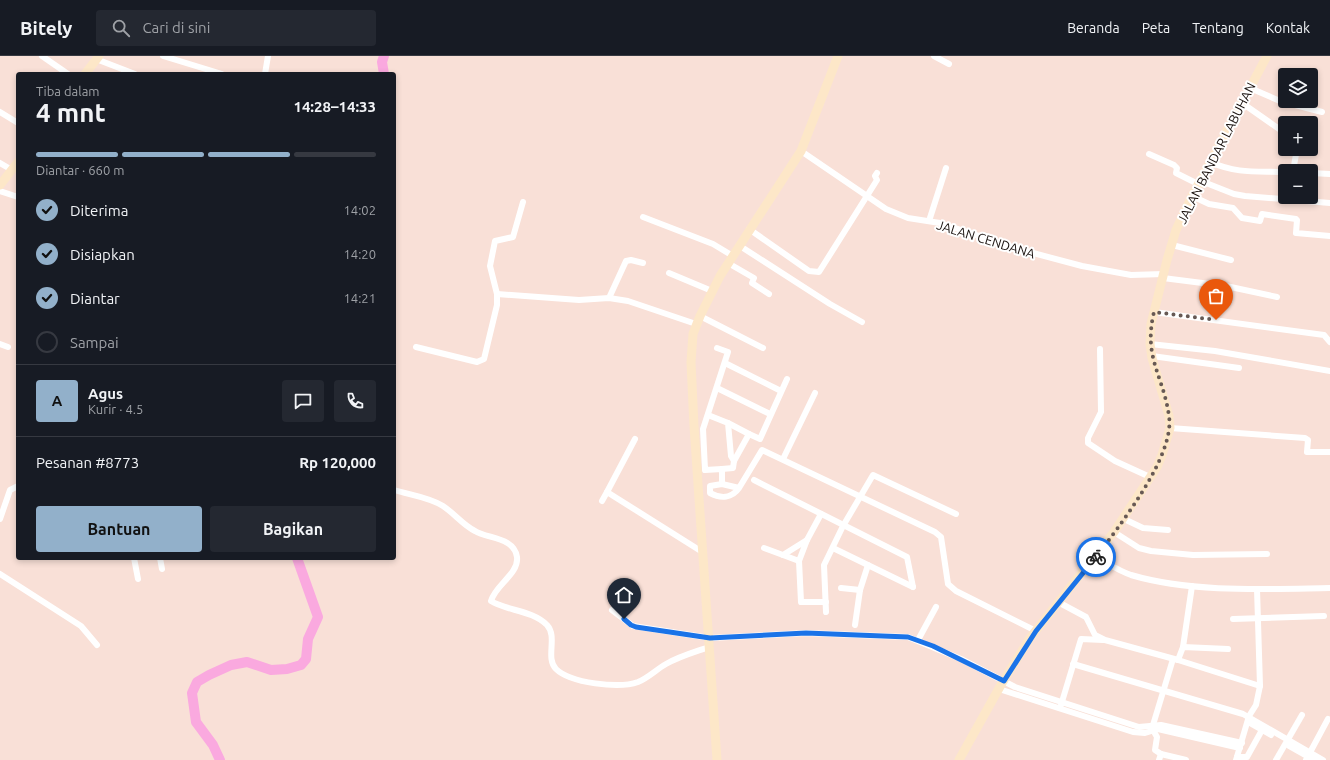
<!DOCTYPE html>
<html lang="id">
<head>
<meta charset="utf-8">
<style>
  body { margin:0; font-family:Ubuntu,sans-serif; background:#242831; color:#f1f3f6; height:100vh; display:flex; flex-direction:column; font-size:15px; white-space:nowrap }
  * { box-sizing:border-box; margin:0 }
  p { font-size:13px; color:#9ea1a6 }
  .icon { flex:none; width:22px; height:22px; fill:none; stroke:currentColor; stroke-width:2; stroke-linecap:round; stroke-linejoin:round }
  .map { position:relative; flex:1; overflow:hidden }
  .panel { position:absolute; left:16px; top:16px; width:380px; height:488px; display:flex; flex-direction:column; background:#171b24; border-radius:4px; box-shadow:0 2px 6px #0003 }
  .panel>* { flex:none }
  .controls { position:absolute; left:1278px; top:12px; display:grid; gap:8px }
  .controls a { display:grid; place-items:center; width:40px; height:40px; border-radius:4px; background:#171b24; box-shadow:0 2px 6px #0003; font-size:20px }
  .pin { position:absolute; display:grid; place-items:center; width:34px; height:34px; color:#fff; margin:-41px -17px; border-radius:50% 50% 50% 0; rotate:-45deg; box-shadow:0 0 4px #0007 }
  .pin .icon { rotate:45deg }
  .courier { position:absolute; display:grid; place-items:center; width:40px; height:40px; margin:-20px; border:3px solid #1a73e8; border-radius:50%; background:#fff; color:#222; box-shadow:0 1px 5px #0007 }
  .headline em { font-style:normal; font-weight:600 }
  .headline div { display:flex; flex-direction:column-reverse }
  .headline { display:flex; align-items:center; justify-content:space-between; height:68px; padding:0 20px }
  h1 { font-size:26px; font-weight:600; line-height:30px }
  .bar { display:grid; grid-template-columns:repeat(4,1fr); gap:6px 4px; align-content:center; height:48px; padding:0 20px }
  .bar i { height:5px; border-radius:3px; background:#363941 }
  .bar .current { background:#92b0ca }
  .bar p { grid-column:span 4 }
  .line { display:flex; align-items:center; gap:10px; padding:0 20px; border-top:1px solid #363941 }
  .line div { flex:1 }
  .round { display:grid; place-items:center; flex:none; width:42px; height:42px; border-radius:4px; background:#242831 }
  ol { padding:0 20px; list-style:none }
  li { display:flex; align-items:center; gap:12px; height:44px }
  li p { margin-inline-start:auto }
  li .icon { padding:4px; border-radius:50%; background:#92b0ca; color:#111; stroke-width:4 }
  li:last-child { color:#9ea1a6 }
  li i { width:22px; height:22px; border:2px solid #363941; border-radius:50% }
  .button { display:flex; gap:8px; margin-top:auto; padding:8px 20px }
  .button a { flex:1; height:46px; border-radius:4px; background:#92b0ca; color:#111; font-size:16px; font-weight:600; line-height:46px; text-align:center }
  .button a+a { background:#242831; color:#f1f3f6 }
  header { display:flex; align-items:center; gap:24px; box-sizing:border-box; height:56px; padding:0 20px; background:#171b24; border-bottom:1px solid #363941 }
  header strong { font-size:19px }
  nav { display:flex; gap:22px; margin-inline-start:auto; font-size:14px }
  .search { width:280px; height:36px; background:#242831; display:flex; align-items:center; gap:10px; box-sizing:border-box; padding:0 14px; border-radius:4px; color:#9ea1a6; font-size:15px }
  .map>svg:first-child { display:block }
  .lines { fill:none; stroke-linecap:round; stroke-linejoin:round }
  .river { stroke:#faa9df; stroke-width:10 }
  .street { stroke:#fff; stroke-width:6 }
  .secondary { stroke:#fde7c8; stroke-width:9 }
  .done { stroke:#675954; stroke-width:4; stroke-dasharray:0 7.2 }
  .route { stroke:#1a73e8; stroke-width:5 }
  .labels { text-anchor:middle; stroke-width:4; stroke-linejoin:round; paint-order:stroke }
  .street-label { font-size:13px; fill:#18100d; stroke:#fff }
</style>
</head>
<body>
<header>
<strong>Bitely</strong>
<div class="search"><svg class="icon" aria-label="search" viewBox="0 0 24 24"><circle cx="10" cy="10" r="6"/><path d="M15 15l6 6"/></svg>Cari di sini</div>
<nav><a>Beranda</a><a>Peta</a><a>Tentang</a><a>Kontak</a></nav>
</header>
<div class="map">
<svg width="1330" height="704" viewBox="0 0 1330 704">
  <rect width="100%" height="100%" fill="#f9e0d7"/>
  <g class="lines">
    <g class="river">
      <polyline points="384,0 382,6 384,18"/>
      <polyline points="220,704 213,689 196,666 192,637 197,626 209,619 231,609 247,606 271,614 287,613 301,609 306,603 308,583 318,561 297,502"/>
    </g>
    <g class="street">
      <polyline points="42,0 68,18"/>
      <polyline points="163,0 222,18"/>
      <polyline points="934,0 949,8"/>
      <polyline points="96,3 135,18"/>
      <polyline points="265,18 268,0"/>
      <polyline points="1250,32 1280,45 1322,56"/>
      <polyline points="1242,47 1282,75"/>
      <polyline points="0,56 18,67"/>
      <polyline points="801,95 886,153 908,162 940,167 1018,193 1082,210 1131,219 1164,218"/>
      <polyline points="1149,98 1174,109 1177,112 1176,117 1198,128"/>
      <path d="M 1210,106 C 1238,118 1255,115 1285,116"/>
      <polyline points="0,107 12,114"/>
      <polyline points="1293,115 1297,93"/>
      <polyline points="1311,117 1330,118"/>
      <polyline points="1201,125 1234,138 1245,140 1330,147"/>
      <polyline points="0,135 18,141"/>
      <polyline points="1192,140 1209,148 1233,152 1242,162 1260,165 1262,158 1296,163 1297,164 1296,177 1330,180"/>
      <polyline points="643,161 713,188 733,200"/>
      <polyline points="929,165 946,112"/>
      <polyline points="749,173 809,215 819,216 877,124 875,120 877,117"/>
      <polyline points="1172,189 1231,204"/>
      <polyline points="740,190 830,248 862,266"/>
      <polyline points="728,207 754,222 752,227 769,238"/>
      <polyline points="669,217 712,235"/>
      <polyline points="1163,222 1226,230 1277,241"/>
      <polyline points="497,238 579,244 609,242 628,245 696,268"/>
      <polyline points="609,242 626,205 631,204 643,207"/>
      <polyline points="1154,256 1324,279 1330,286"/>
      <polyline points="700,260 763,292"/>
      <polyline points="0,288 8,291"/>
      <polyline points="1150,288 1215,295 1330,315"/>
      <polyline points="416,291 477,306 484,303 497,249 497,238 490,210 495,185 513,181 523,146"/>
      <polyline points="717,292 728,296 703,373 705,414 722,413 722,428"/>
      <polyline points="1100,293 1101,356 1088,382 1088,387 1115,405 1150,421"/>
      <polyline points="1152,300 1239,312"/>
      <polyline points="725,307 781,335"/>
      <polyline points="717,332 770,358"/>
      <polyline points="708,359 728,367 731,400 734,405 733,412 722,413"/>
      <polyline points="728,367 749,378 734,405"/>
      <polyline points="1170,372 1305,382 1308,384 1307,396 1330,396"/>
      <polyline points="749,378 760,383 787,323"/>
      <polyline points="635,383 607,436 704,497"/>
      <polyline points="783,403 815,337"/>
      <polyline points="754,424 907,501 913,531"/>
      <path d="M 739,432 L 722,428 L 710,430 L 710,437 C 721,443 732,442 739,432 L 762,394 L 935,476 L 941,481 L 948,528 L 956,535 L 1036,575"/>
      <path d="M 394,434 C 410,439 429,441 443,450 C 455,458 463,469 475,475 C 488,483 514,481 517,501 C 519,518 495,529 491,545 C 507,555 532,554 547,569 C 558,581 545,602 556,613 C 570,627 619,633 638,626 C 648,622 657,613 666,608 C 680,600 695,596 709,591"/>
      <polyline points="602,445 607,436"/>
      <polyline points="821,458 807,484 799,505 801,546 826,546"/>
      <polyline points="0,463 10,434 18,430"/>
      <polyline points="1124,463 1143,472 1168,474"/>
      <polyline points="1114,476 1139,492 1151,495 1193,499 1267,498"/>
      <polyline points="764,492 783,499 807,484"/>
      <polyline points="833,492 913,531"/>
      <polyline points="783,499 799,505"/>
      <path d="M 1096,501 C 1107,507 1119,515 1131,519 C 1192,537 1267,533 1330,532"/>
      <polyline points="134,502 138,523"/>
      <polyline points="160,502 162,513"/>
      <polyline points="0,518 81,570 97,589"/>
      <polyline points="841,532 860,534"/>
      <polyline points="1058,546 1086,561 1095,579 1105,584 1178,604 1260,630"/>
      <polyline points="612,554 633,570 710,582 806,577 908,581 961,603 1015,631 1139,671 1161,669 1242,687"/>
      <polyline points="826,556 824,509 843,470 873,419 956,458"/>
      <polyline points="1233,563 1324,560"/>
      <polyline points="855,569 860,534 868,509"/>
      <polyline points="918,584 936,551"/>
      <polyline points="1183,591 1192,530"/>
      <polyline points="1178,604 1183,591 1228,593"/>
      <polyline points="1073,608 1243,658 1323,704"/>
      <polyline points="999,633 1133,676 1145,677 1158,673 1240,692"/>
      <polyline points="1061,649 1081,583 1103,584"/>
      <polyline points="1248,666 1271,679"/>
      <polyline points="1289,690 1314,704"/>
      <polyline points="1161,698 1155,694 1157,681 1153,674 1153,669 1173,603"/>
      <polyline points="1237,701 1247,701 1262,674"/>
      <polyline points="1159,704 1161,698 1186,704"/>
      <polyline points="1236,704 1249,660 1256,649 1260,630 1257,533"/>
      <polyline points="1276,704 1302,659"/>
      <polyline points="1306,704 1328,663"/>
    </g>
    <g class="secondary">
      <polyline points="85,18 99,0"/>
      <polyline points="0,129 18,106"/>
      <polyline points="717,704 694,370 691,306 693,278 700,260 720,220 801,95 838,0"/>
      <polyline points="959,704 1002,627 1030,582 1114,476 1157,411 1162,399 1170,372 1169,360 1152,302 1150,288 1151,268 1167,204 1176,174 1192,140 1267,0"/>
    </g>
  </g>
  <g class="lines">
    <path class="done" d="M 1096,501 C 1120,469 1175,400 1169,360 C 1163,318 1143,302 1154,256 L 1216,264"/>
    <polyline class="route" points="624,563 631,569 636,571 710,582 806,577 908,581 933,590 1004,625 1036,575 1096,501"/>
  </g>
  <g class="labels">
    <g class="street-label">
      <text transform="translate(1216 97) rotate(-63)" y="5">JALAN BANDAR LABUHAN</text>
      <text transform="translate(986 183) rotate(17)" y="5">JALAN CENDANA</text>
    </g>
  </g>
</svg>
<div class="controls">
<a><svg class="icon" aria-label="layers" viewBox="0 0 24 24"><path d="M12 4l9 5-9 5-9-5zM3 14l9 5 9-5"/></svg></a>
<a>+</a>
<a>−</a>
</div>
<div class="pin" style="left:1216px;top:264px;background:#ea580c"><svg class="icon" aria-label="bag" viewBox="0 0 24 24"><path d="M5 8h14l-1 12H6zM9 8a3 3 0 0 1 6 0"/></svg></div>
<div class="pin" style="left:624px;top:563px;background:#1f2937"><svg class="icon" aria-label="home" viewBox="0 0 24 24"><path d="M3 11l9-7 9 7M6 9v11h12V9"/></svg></div>
<div class="courier" style="left:1096px;top:501px"><svg class="icon" aria-label="bike" viewBox="0 0 24 24"><circle cx="6" cy="16" r="4"/><circle cx="18" cy="16" r="4"/><path d="M6 16l4-8h5l3 8M10 8l3 8H6M13 5h3"/></svg></div>
<section class="panel">
<div class="headline"><div><h1>4 mnt</h1><p>Tiba dalam</p></div><em>14:28–14:33</em></div>
<div class="bar"><i class="current"></i><i class="current"></i><i class="current"></i><i></i><p>Diantar · 660 m</p></div>
<ol>
<li><svg class="icon" aria-label="check" viewBox="0 0 24 24"><path d="M5 12l5 5 9-10"/></svg>Diterima<p>14:02</p></li>
<li><svg class="icon" aria-label="check" viewBox="0 0 24 24"><path d="M5 12l5 5 9-10"/></svg>Disiapkan<p>14:20</p></li>
<li><svg class="icon" aria-label="check" viewBox="0 0 24 24"><path d="M5 12l5 5 9-10"/></svg>Diantar<p>14:21</p></li>
<li><i></i>Sampai</li>
</ol>
<div class="line" style="height:72px"><b class="round" style="background:#92b0ca;color:#111">A</b><div><b>Agus</b><p>Kurir · 4.5</p></div><a class="round"><svg class="icon" aria-label="chat" viewBox="0 0 24 24"><path d="M4 5h16v11H9l-5 4z"/></svg></a><a class="round"><svg class="icon" aria-label="phone" viewBox="0 0 24 24"><path d="M5 4h4l2 5-3 2q2 4 5 5l2-3 5 2v4C11 20 4 13 5 4z"/></svg></a></div>
<div class="line" style="height:52px"><div>Pesanan #8773</div><b>Rp 120,000</b></div>
<div class="button"><a>Bantuan</a><a>Bagikan</a></div>
</section>
</div>
</body>
</html>
